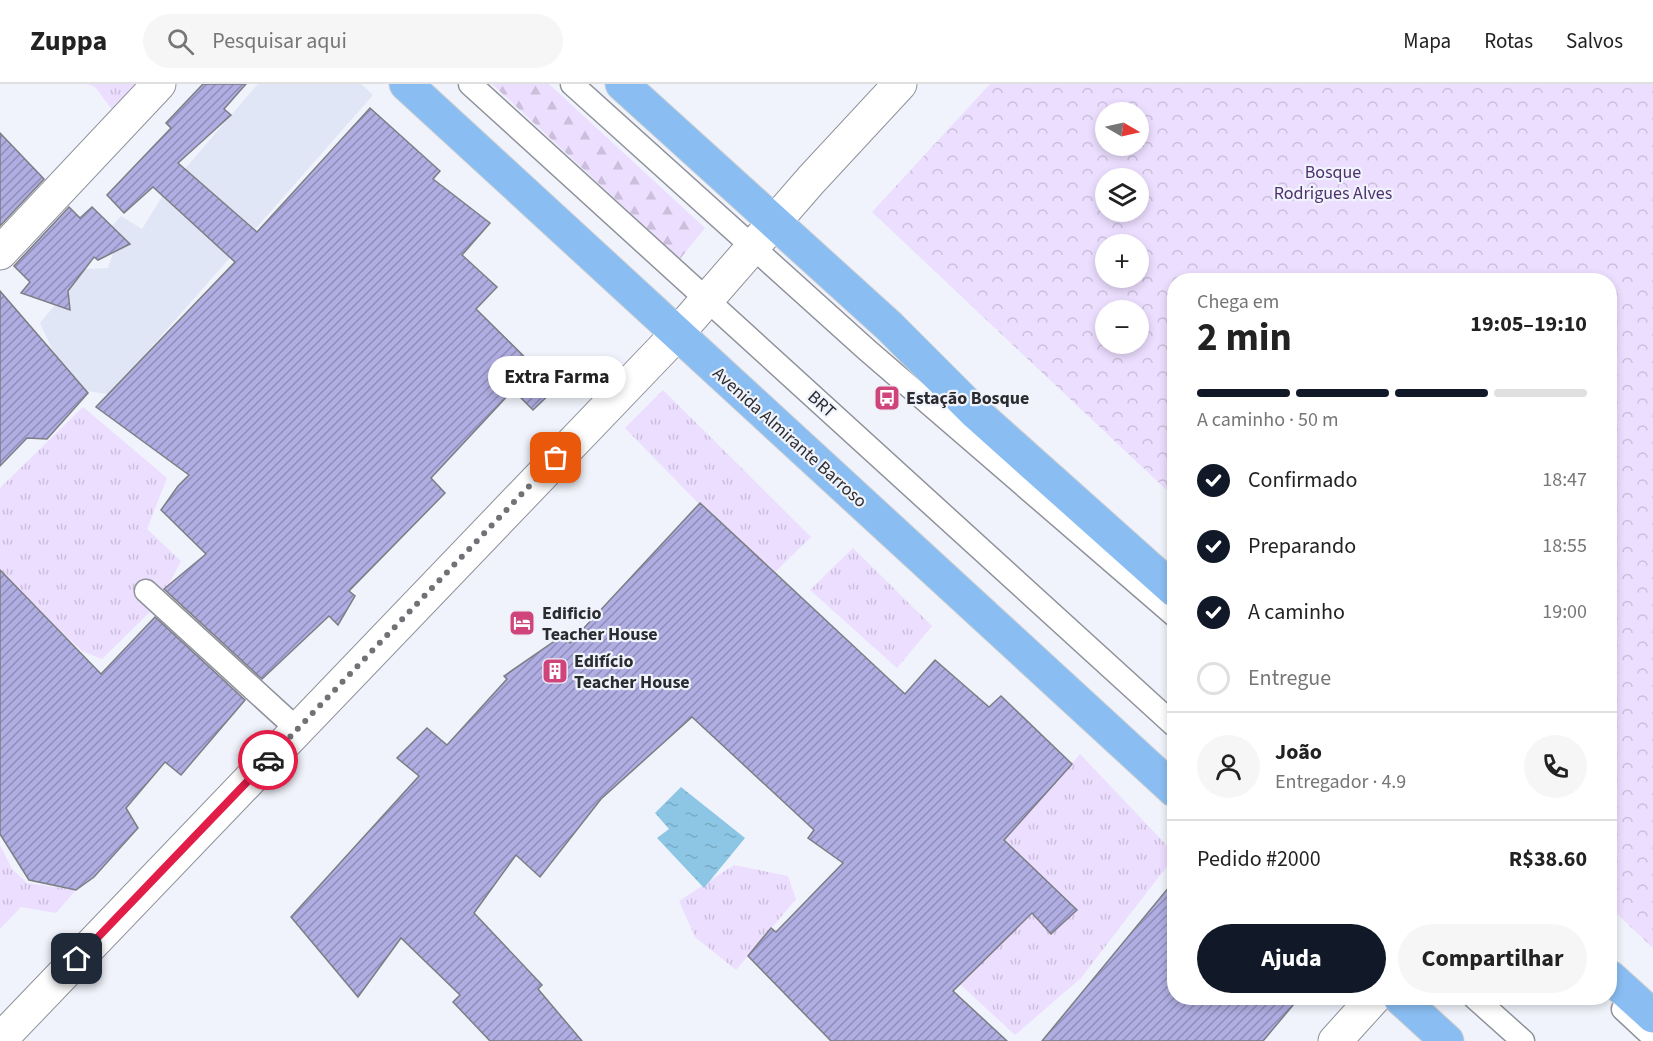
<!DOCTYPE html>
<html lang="pt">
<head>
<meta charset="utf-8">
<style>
  body { margin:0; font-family:"Source Sans 3",sans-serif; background:#f6f6f6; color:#222; height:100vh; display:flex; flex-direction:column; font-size:22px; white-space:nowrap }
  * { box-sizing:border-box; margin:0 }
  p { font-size:20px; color:#767676 }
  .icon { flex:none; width:33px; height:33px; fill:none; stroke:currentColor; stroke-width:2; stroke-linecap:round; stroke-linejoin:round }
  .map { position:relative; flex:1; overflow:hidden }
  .details { position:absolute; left:1167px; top:189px; width:450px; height:732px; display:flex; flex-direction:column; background:#fff; border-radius:24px; box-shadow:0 3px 9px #0003 }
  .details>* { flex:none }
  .needle { width:39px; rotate:99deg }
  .buttons { position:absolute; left:1095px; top:18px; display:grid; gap:12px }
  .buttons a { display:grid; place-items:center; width:54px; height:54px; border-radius:50%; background:#fff; box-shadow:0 3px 9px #0003; font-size:30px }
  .pin { position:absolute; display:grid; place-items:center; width:51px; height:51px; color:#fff; margin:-26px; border-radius:12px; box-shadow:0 3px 9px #0006 }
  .courier { position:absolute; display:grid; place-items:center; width:60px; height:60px; margin:-30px; border:4px solid #e11d48; border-radius:50%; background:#fff; color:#222; box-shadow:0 2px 8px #0007 }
  .bubble { position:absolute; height:42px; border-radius:21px; background:#fff; box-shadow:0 3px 9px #0003; font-size:20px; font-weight:700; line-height:42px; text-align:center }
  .summary em { font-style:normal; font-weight:700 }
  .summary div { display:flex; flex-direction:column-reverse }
  .summary { display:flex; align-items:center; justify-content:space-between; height:102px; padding:0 30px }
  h1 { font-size:39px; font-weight:700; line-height:45px }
  .bar { display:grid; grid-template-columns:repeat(4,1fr); gap:9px 6px; align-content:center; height:72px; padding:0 30px }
  .bar i { height:8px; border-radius:4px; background:#e0e0e0 }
  .bar .active { background:#111827 }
  .bar p { grid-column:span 4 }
  .line { display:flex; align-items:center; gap:15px; padding:0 30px; border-top:2px solid #e0e0e0 }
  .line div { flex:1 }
  .round { display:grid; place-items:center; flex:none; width:63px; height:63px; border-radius:32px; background:#f6f6f6 }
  ol { padding:0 30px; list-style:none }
  li { display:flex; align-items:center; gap:18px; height:66px }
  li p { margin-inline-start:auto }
  li .icon { padding:6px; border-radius:50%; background:#111827; color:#fff; stroke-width:4 }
  li:last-child { color:#767676 }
  li i { width:33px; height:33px; border:3px solid #e0e0e0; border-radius:50% }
  .button { display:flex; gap:12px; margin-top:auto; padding:12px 30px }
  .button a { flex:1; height:69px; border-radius:36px; background:#111827; color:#fff; font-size:24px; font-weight:700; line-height:69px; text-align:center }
  .button a+a { background:#f6f6f6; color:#222 }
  header { display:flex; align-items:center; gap:36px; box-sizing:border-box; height:84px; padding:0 30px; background:#fff; border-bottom:2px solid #e0e0e0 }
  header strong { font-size:28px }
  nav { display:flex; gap:33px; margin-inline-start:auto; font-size:21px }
  .search { width:420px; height:54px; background:#f6f6f6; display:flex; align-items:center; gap:15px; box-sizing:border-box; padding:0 21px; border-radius:33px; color:#767676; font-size:22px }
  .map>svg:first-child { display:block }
  .built { fill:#e0e6f5 }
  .grass { fill:url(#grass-tufts) }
  .forest { fill:url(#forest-firs) }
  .park { fill:url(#park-crowns); fill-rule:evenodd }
  .water { fill:url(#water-ripples) }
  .building { fill:url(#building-hatch); stroke:#7d7d84; stroke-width:1.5 }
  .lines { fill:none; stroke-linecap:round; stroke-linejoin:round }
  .service-casing { stroke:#8f929a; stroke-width:25 }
  .minor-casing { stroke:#8f929a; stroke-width:35 }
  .tertiary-casing { stroke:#8f929a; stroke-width:35 }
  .trunk-casing { stroke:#d0d1d1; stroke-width:35 }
  .service { stroke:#fff; stroke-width:22 }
  .minor { stroke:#fff; stroke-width:33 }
  .tertiary { stroke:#fff; stroke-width:33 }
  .trunk { stroke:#8abef2; stroke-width:33 }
  .done { stroke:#707276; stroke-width:6; stroke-dasharray:0 10.8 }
  .route { stroke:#e11d48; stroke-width:8 }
  .labels { text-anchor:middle; stroke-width:4.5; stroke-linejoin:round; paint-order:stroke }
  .park-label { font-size:18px; fill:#4f316e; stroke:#f0f3fb }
  .poi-label { font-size:18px; font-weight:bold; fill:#2b2c2f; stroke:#f0f3fb; text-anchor:start }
  .street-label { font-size:18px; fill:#2b2c2f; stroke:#f0f3fb }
</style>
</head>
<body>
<header>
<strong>Zuppa</strong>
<div class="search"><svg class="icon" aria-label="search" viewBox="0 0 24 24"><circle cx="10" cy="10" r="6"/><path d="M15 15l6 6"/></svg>Pesquisar aqui</div>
<nav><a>Mapa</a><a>Rotas</a><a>Salvos</a></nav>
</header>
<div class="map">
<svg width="1653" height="957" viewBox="0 0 1653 957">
  <defs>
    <pattern id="grass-tufts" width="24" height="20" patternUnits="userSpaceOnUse" patternTransform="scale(1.5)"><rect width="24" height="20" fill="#ecdeff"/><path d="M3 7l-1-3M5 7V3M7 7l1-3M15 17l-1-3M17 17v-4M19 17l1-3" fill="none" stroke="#cbbfdb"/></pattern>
    <pattern id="forest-firs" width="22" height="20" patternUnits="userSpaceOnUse" patternTransform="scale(1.5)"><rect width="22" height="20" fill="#ecdeff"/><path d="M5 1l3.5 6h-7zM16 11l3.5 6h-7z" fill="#cbbfdb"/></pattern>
    <pattern id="park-crowns" width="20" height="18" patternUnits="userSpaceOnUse" patternTransform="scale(1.5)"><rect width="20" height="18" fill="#ecdeff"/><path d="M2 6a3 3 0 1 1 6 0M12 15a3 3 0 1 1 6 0" fill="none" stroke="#cbbfdb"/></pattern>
    <pattern id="water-ripples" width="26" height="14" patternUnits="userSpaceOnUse" patternTransform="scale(1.5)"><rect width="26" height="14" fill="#8cc6e4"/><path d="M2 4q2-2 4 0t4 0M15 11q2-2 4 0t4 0" fill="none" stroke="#79aac4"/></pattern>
    <pattern id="building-hatch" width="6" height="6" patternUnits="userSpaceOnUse" patternTransform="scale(1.5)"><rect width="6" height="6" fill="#afade1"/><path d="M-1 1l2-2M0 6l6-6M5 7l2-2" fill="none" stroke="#8f8db7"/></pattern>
  </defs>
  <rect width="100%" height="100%" fill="#f0f3fb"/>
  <polygon class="built" points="258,0 361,0 373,11 126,292 108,310 86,307 54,269 40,239 55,221 70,225 68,207 85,185 108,184 113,169 130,160 112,142 121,132 142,145 165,108"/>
  <g class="grass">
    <polygon points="88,0 137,0 114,28 95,3"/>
    <polygon points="663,306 811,453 770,493 625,344"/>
    <polygon points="83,323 167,394 147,445 181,477 159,519 102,575 82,567 4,495 0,496 0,404"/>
    <polygon points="853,464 932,542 897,584 810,506"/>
    <polygon points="1080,670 1174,769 1174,773 1081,894 1015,951 894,839 1035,721"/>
    <polygon points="0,761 12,785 27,799 76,806 56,829 21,823 0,845"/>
    <polygon points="734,781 788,792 796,815 736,886 695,853 679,817"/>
  </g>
  <polygon class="forest" points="492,0 549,0 705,144 680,175"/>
  <path class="park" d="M 990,0 L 1653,0 L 1653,864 L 1610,823 L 1610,196 L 1174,196 L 1174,413 L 872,128 ZM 1106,28 L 1138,28 L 1138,62 L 1106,62 ZM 1106,94 L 1138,94 L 1138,128 L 1106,128 ZM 1106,160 L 1138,160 L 1138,194 L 1106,194 ZM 1106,226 L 1138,226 L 1138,260 L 1106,260 Z"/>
  <polygon class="water" points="681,703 745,754 704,804 657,754 669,745 655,729"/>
  <g class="building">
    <polygon points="203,0 246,0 224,25 231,31 178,79 257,148 370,24 440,87 433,95 490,139 462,171 497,203 476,225 556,304 533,326 513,306 431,394 445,409 349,507 355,512 338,541 329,532 262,595 164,505 206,470 161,426 178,402 189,391 96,323 235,178 153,103 124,129 107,111 171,44 166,39"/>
    <polygon points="0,49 44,95 0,142"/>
    <polygon points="69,123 80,134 92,123 130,160 98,176 94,173 68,207 70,226 21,209 30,198 14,182"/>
    <polygon points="0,207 88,309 47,355 27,354 0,382"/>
    <polygon points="700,419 905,610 935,576 989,623 1001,612 1072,680 1004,756 1077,826 1051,850 1032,829 953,907 1007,957 831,957 748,872 771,844 776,848 843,779 808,754 814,746 692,633 601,715 540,793 516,771 474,829 542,901 538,905 582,957 490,957 453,918 460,911 401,854 358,913 291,833 419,692 397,674 427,644 447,661 507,595 504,592 562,552 570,559"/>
    <polygon points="0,486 101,590 155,533 245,616 181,691 165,678 126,724 138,744 94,793 76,806 29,796 0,750"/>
    <polygon points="1174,797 1174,914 1299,914 1263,957 1042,957"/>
  </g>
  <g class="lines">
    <g class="service-casing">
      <g id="service">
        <polyline points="470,0 1174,641"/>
        <polyline points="572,0 867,266 1174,531"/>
        <polyline points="146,507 297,645"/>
        <polyline points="1475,914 1523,957"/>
        <polyline points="1623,925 1653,953"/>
      </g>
    </g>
    <g class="minor-casing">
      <g id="minor">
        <polyline points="0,169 159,0"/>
        <polyline points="1335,957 1374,914"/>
      </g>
    </g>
    <g class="tertiary-casing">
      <polyline id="tertiary" points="0,956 677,250 811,96 900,0"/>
    </g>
    <g class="trunk-casing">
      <g id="trunk">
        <polyline points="406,0 1174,706"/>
        <polyline points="622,0 889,242 976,329 1174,506"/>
        <polyline points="1610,893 1653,932"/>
        <polyline points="1400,914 1447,957"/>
      </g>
    </g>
    <use href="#service" class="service"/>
    <use href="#minor" class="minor"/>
    <use href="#tertiary" class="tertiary"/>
    <use href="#trunk" class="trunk"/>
  </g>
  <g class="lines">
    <polyline class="done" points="268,676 556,374"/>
    <polyline class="route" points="77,875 268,676"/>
  </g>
  <defs>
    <g id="bus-square" transform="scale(1.35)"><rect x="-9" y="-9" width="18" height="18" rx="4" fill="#ce447b" stroke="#f0f3fb"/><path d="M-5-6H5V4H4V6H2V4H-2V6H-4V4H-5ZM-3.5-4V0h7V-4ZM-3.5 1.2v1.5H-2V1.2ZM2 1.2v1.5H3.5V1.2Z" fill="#fff"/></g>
    <g id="hotel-square" transform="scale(1.35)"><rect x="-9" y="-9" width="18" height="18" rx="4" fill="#ce447b" stroke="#f0f3fb"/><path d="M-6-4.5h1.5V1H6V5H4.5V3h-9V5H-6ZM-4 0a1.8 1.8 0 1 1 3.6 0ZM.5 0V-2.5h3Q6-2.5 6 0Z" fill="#fff"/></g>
    <g id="building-square" transform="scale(1.35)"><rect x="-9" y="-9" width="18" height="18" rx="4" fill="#ce447b" stroke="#f0f3fb"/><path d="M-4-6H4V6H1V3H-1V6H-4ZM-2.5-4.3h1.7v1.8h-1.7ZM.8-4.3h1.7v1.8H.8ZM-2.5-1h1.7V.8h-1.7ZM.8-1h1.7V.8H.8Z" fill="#fff"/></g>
  </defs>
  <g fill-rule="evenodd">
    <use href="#bus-square" x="887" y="314"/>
    <use href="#hotel-square" x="522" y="539"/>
    <use href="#building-square" x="555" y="587"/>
  </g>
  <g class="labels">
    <g class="park-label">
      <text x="1333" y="94">Bosque<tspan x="1333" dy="21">Rodrigues Alves</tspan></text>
    </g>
    <g class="poi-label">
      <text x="906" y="320">Estação Bosque</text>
      <text x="542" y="535">Edificio<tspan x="542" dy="21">Teacher House</tspan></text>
      <text x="574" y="583">Edifício<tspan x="574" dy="21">Teacher House</tspan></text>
    </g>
    <g class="street-label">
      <text transform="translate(822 320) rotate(42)" y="6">BRT</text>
      <text transform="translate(790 353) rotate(42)" y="6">Avenida Almirante Barroso</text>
    </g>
  </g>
</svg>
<div class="buttons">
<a><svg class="needle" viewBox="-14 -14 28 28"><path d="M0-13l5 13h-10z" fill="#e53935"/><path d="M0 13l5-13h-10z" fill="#767676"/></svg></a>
<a><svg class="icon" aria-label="layers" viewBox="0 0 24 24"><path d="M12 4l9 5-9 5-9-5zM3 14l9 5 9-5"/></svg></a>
<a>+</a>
<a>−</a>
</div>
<div class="pin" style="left:556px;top:374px;background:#ea580c"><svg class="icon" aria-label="bag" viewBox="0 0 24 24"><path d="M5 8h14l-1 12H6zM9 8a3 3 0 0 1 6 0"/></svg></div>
<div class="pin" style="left:77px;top:875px;background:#1f2937"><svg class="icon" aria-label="home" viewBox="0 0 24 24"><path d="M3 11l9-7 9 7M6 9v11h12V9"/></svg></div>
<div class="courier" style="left:268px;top:676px"><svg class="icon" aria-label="car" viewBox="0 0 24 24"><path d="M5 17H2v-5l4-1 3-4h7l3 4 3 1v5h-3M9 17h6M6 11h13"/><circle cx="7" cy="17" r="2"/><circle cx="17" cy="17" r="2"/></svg></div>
<div class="bubble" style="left:488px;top:272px;width:138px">Extra Farma</div>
<section class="details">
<div class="summary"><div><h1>2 min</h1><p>Chega em</p></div><em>19:05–19:10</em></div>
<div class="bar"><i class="active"></i><i class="active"></i><i class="active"></i><i></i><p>A caminho · 50 m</p></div>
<ol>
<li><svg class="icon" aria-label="check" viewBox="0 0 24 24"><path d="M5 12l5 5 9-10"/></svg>Confirmado<p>18:47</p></li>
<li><svg class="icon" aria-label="check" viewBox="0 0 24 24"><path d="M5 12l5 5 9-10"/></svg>Preparando<p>18:55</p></li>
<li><svg class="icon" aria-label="check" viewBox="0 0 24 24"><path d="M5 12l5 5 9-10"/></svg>A caminho<p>19:00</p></li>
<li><i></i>Entregue</li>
</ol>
<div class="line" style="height:108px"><a class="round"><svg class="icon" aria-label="person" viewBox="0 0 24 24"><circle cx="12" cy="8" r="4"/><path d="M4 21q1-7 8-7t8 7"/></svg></a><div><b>João</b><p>Entregador · 4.9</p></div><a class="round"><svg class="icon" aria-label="phone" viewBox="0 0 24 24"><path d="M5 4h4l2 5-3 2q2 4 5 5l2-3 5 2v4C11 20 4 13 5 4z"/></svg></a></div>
<div class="line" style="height:78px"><div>Pedido #2000</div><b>R$38.60</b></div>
<div class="button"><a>Ajuda</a><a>Compartilhar</a></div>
</section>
</div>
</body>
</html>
